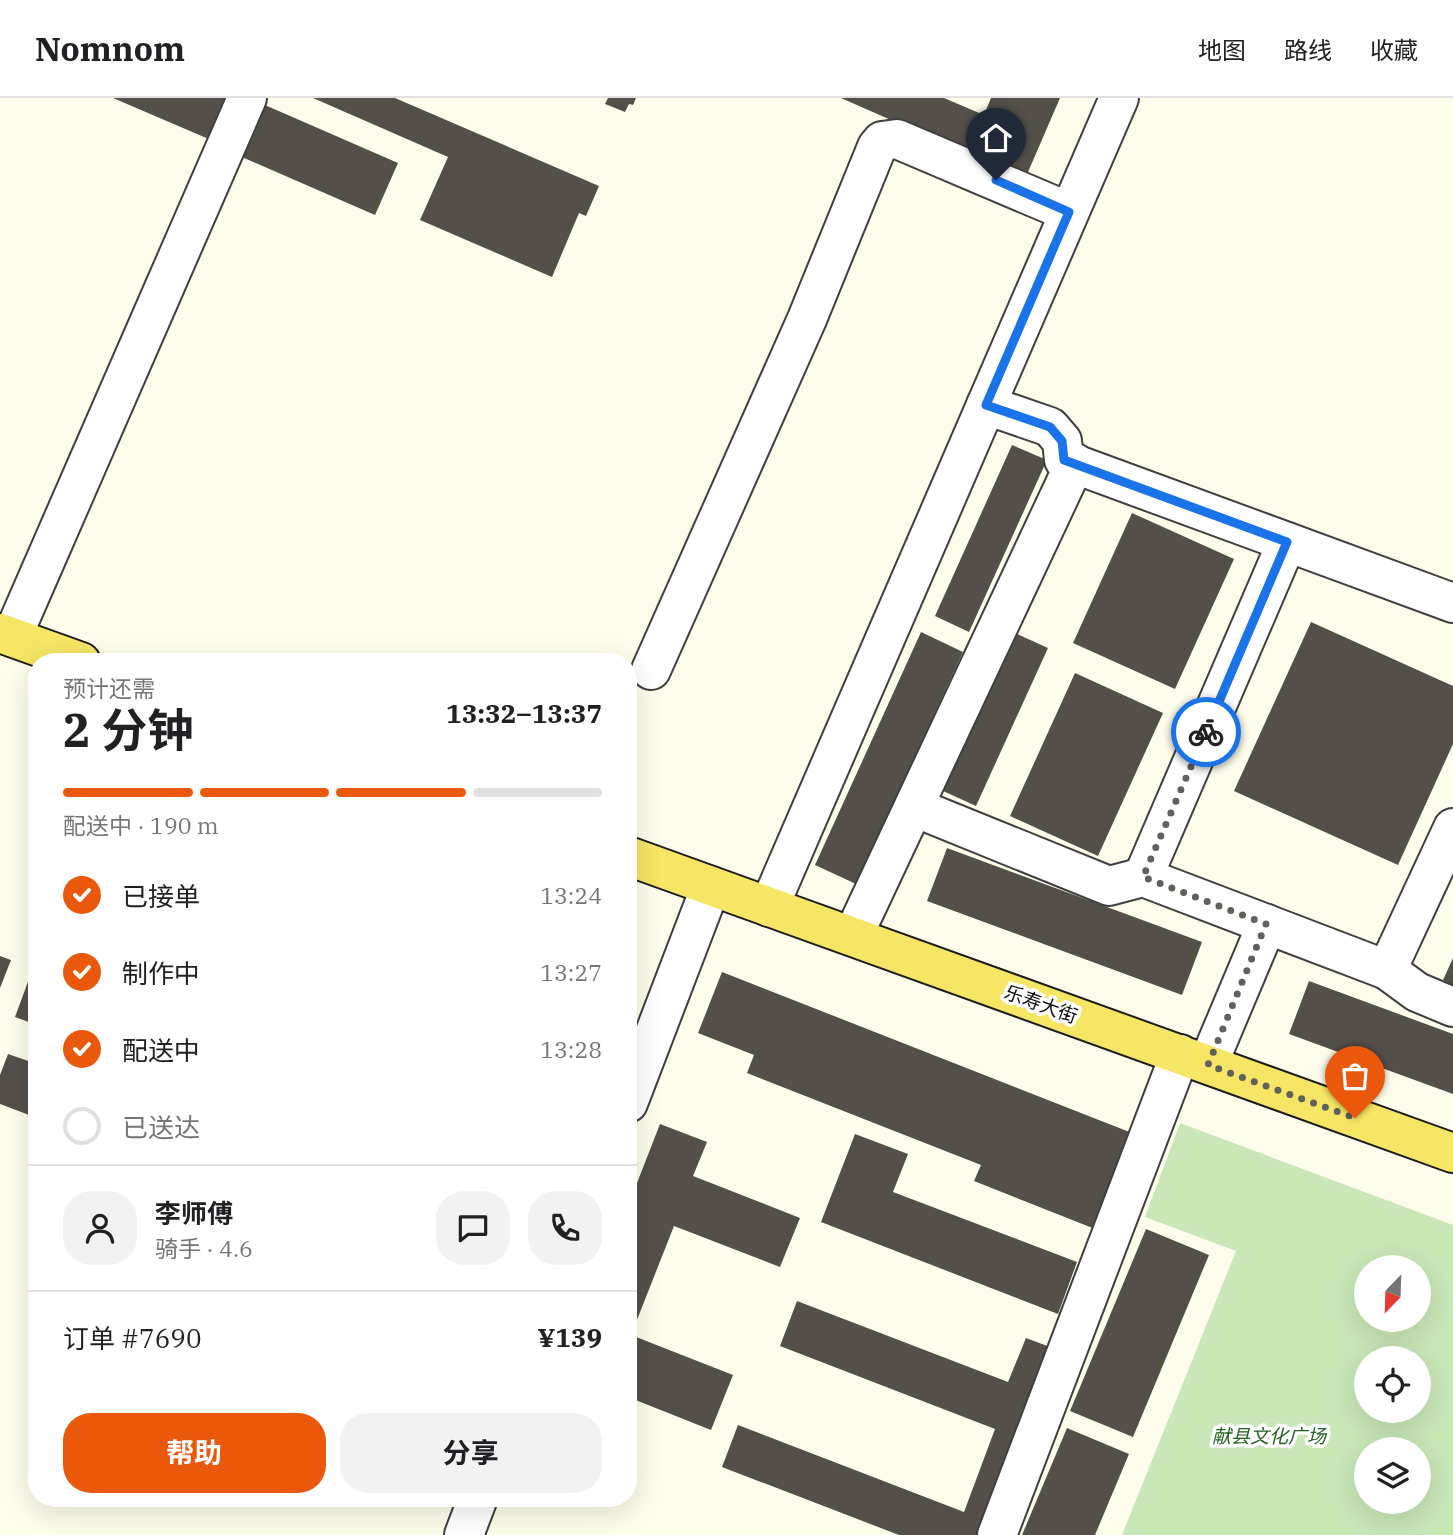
<!DOCTYPE html>
<html lang="zh">
<head>
<meta charset="utf-8">
<style>
  body { margin:0; font-family:"IBM Plex Serif","Noto Sans SC",serif; background:#f2f2f2; color:#202124; height:100vh; display:flex; flex-direction:column; font-size:26px; white-space:nowrap }
  * { box-sizing:border-box; margin:0 }
  p { font-size:23px; color:#757577 }
  .icon { flex:none; width:38px; height:38px; fill:none; stroke:currentColor; stroke-width:2; stroke-linecap:round; stroke-linejoin:round }
  .map { position:relative; flex:1; overflow:hidden }
  .sheet { position:absolute; left:28px; top:555px; width:609px; height:854px; display:flex; flex-direction:column; background:#fff; border-radius:28px; box-shadow:0 7px 28px #0002 }
  .sheet>* { flex:none }
  .needle { width:46px; rotate:203deg }
  .buttons { position:absolute; left:1354px; top:1157px; display:grid; gap:14px }
  .buttons a { display:grid; place-items:center; width:77px; height:77px; border-radius:50%; background:#fff; box-shadow:0 7px 28px #0002; font-size:35px }
  .pin { position:absolute; display:grid; place-items:center; width:60px; height:60px; color:#fff; margin:-72px -30px; border-radius:50% 50% 50% 0; rotate:-45deg; box-shadow:0 0 7px #0007 }
  .pin .icon { rotate:45deg }
  .courier { position:absolute; display:grid; place-items:center; width:70px; height:70px; margin:-35px; border:5px solid #1a73e8; border-radius:50%; background:#fff; color:#222; box-shadow:0 2px 9px #0007 }
  .overview em { font-style:normal; font-weight:700 }
  .overview div { display:flex; flex-direction:column-reverse }
  .overview { display:flex; align-items:center; justify-content:space-between; height:119px; padding:0 35px }
  h1 { font-size:46px; font-weight:700; line-height:52px }
  .bar { display:grid; grid-template-columns:repeat(4,1fr); gap:10px 7px; align-content:center; height:84px; padding:0 35px }
  .bar i { height:9px; border-radius:5px; background:#e0e0e0 }
  .bar .current { background:#ea580c }
  .bar p { grid-column:span 4 }
  .line { display:flex; align-items:center; gap:18px; padding:0 35px; border-top:2px solid #e0e0e0 }
  .line div { flex:1 }
  .round { display:grid; place-items:center; flex:none; width:74px; height:74px; border-radius:28px; background:#f2f2f2 }
  ol { padding:0 35px; list-style:none }
  li { display:flex; align-items:center; gap:21px; height:77px }
  li p { margin-inline-start:auto }
  li .icon { padding:7px; border-radius:50%; background:#ea580c; color:#fff; stroke-width:4 }
  li:last-child { color:#757577 }
  li i { width:38px; height:38px; border:4px solid #e0e0e0; border-radius:50% }
  .action { display:flex; gap:14px; margin-top:auto; padding:14px 35px }
  .action a { flex:1; height:80px; border-radius:28px; background:#ea580c; color:#fff; font-size:28px; font-weight:700; line-height:80px; text-align:center }
  .action a+a { background:#f2f2f2; color:#202124 }
  header { display:flex; align-items:center; gap:42px; box-sizing:border-box; height:98px; padding:0 35px; background:#fff; border-bottom:2px solid #e0e0e0 }
  header strong { font-size:33px }
  nav { display:flex; gap:38px; margin-inline-start:auto; font-size:24px }
  .map>svg:first-child { display:block }
  .green { fill:#c9e7b7; fill-rule:evenodd }
  .building { fill:#544f49 }
  .lines { fill:none; stroke-linecap:round; stroke-linejoin:round }
  .minor-casing { stroke:#3f3f3f; stroke-width:42 }
  .major-casing { stroke:#1d1d1d; stroke-width:42 }
  .minor { stroke:#fff; stroke-width:38 }
  .major { stroke:#f5e665; stroke-width:38 }
  .done { stroke:#61605a; stroke-width:7; stroke-dasharray:0 12.6 }
  .route { stroke:#1a73e8; stroke-width:9 }
  .labels { text-anchor:middle; stroke-width:7; stroke-linejoin:round; paint-order:stroke }
  .street-label { font-size:19px; fill:#0c0c0c; stroke:#fff }
  .park-label { font-size:19px; font-style:italic; fill:#23611f; stroke:#fff }
</style>
</head>
<body>
<header>
<strong>Nomnom</strong>
<nav><a>地图</a><a>路线</a><a>收藏</a></nav>
</header>
<div class="map">
<svg width="1453" height="1437" viewBox="0 0 1453 1437">
  <rect width="100%" height="100%" fill="#fefdeb"/>
  <path class="green" d="M 1180,1025 L 1453,1127 L 1453,1437 L 1122,1437 L 1236,1153 L 1145,1119 ZM 1367,1169 L 1419,1169 L 1419,1222 L 1367,1222 ZM 1367,1260 L 1419,1260 L 1419,1312 L 1367,1312 ZM 1367,1351 L 1419,1351 L 1419,1404 L 1367,1404 Z"/>
  <g class="building">
    <polygon points="113,0 229,0 211,42"/>
    <polygon points="313,0 395,0 599,88 586,118 579,115 552,179 420,122 448,59"/>
    <polygon points="608,0 636,0 633,7 629,6 625,14 605,6"/>
    <polygon points="841,0 944,0 984,17 991,0 1060,0 1025,81"/>
    <polygon points="258,4 398,65 375,117 235,56"/>
    <polygon points="1012,347 1047,362 969,534 935,518"/>
    <polygon points="1132,415 1234,461 1175,591 1073,545"/>
    <polygon points="1311,524 1453,588 1453,646 1398,767 1234,693"/>
    <polygon points="921,534 963,554 856,786 815,767"/>
    <polygon points="1015,535 1048,550 976,708 943,693"/>
    <polygon points="1075,575 1163,615 1098,758 1010,718"/>
    <polygon points="947,750 1202,844 1182,897 927,803"/>
    <polygon points="0,858 11,862 0,890"/>
    <polygon points="1453,860 1453,887 1443,882"/>
    <polygon points="32,873 37,875 37,927 15,919"/>
    <polygon points="722,874 1132,1035 1095,1131 974,1083 981,1067 747,975 754,957 698,935"/>
    <polygon points="1309,883 1453,936 1453,996 1289,936"/>
    <polygon points="8,956 37,966 37,1020 0,1006 0,977"/>
    <polygon points="660,1026 707,1044 693,1078 800,1120 780,1169 674,1128 631,1237 733,1277 711,1332 628,1299 628,1108"/>
    <polygon points="855,1036 908,1056 893,1094 1077,1164 1058,1216 821,1124"/>
    <polygon points="1146,1131 1209,1157 1133,1339 1070,1313"/>
    <polygon points="797,1203 1008,1284 1026,1240 1050,1249 977,1437 899,1437 722,1369 738,1327 964,1414 995,1331 780,1248"/>
    <polygon points="1067,1330 1129,1356 1095,1437 1022,1437"/>
  </g>
  <g class="lines">
    <g class="minor-casing">
      <g id="minor">
        <polyline points="986,307 1050,329 1062,343 1064,362 1453,505"/>
        <polyline points="1287,444 1143,779 1387,872 1453,730"/>
        <polyline points="12,539 247,0"/>
        <polyline points="651,572 807,221 877,49 882,43 897,41 1069,114"/>
        <polyline points="914,709 1109,788 1143,779"/>
        <polyline points="769,809 1119,0"/>
        <polyline points="853,838 1075,365"/>
        <polyline points="1387,872 1417,894 1453,909"/>
        <polyline points="1208,966 1267,826"/>
        <polyline points="628,1005 711,788"/>
        <polyline points="464,1437 478,1400"/>
        <polyline points="997,1437 1180,956"/>
      </g>
    </g>
    <g class="major-casing">
      <g id="major">
        <polyline points="0,535 81,564"/>
        <polyline points="628,758 1453,1055"/>
      </g>
    </g>
    <use href="#minor" class="minor"/>
    <use href="#major" class="major"/>
  </g>
  <g class="lines">
    <polyline class="done" points="1206,634 1143,779 1266,826 1208,967 1355,1020"/>
    <polyline class="route" points="996,82 1069,114 986,307 1050,329 1062,343 1064,362 1287,444 1206,634"/>
  </g>
  <g class="labels">
    <g class="street-label">
      <text transform="translate(1041 906) rotate(20)" y="7">乐寿大街</text>
    </g>
    <g class="park-label">
      <text x="1269" y="1345">献县文化广场</text>
    </g>
  </g>
</svg>
<div class="buttons">
<a><svg class="needle" viewBox="-14 -14 28 28"><path d="M0-13l5 13h-10z" fill="#e53935"/><path d="M0 13l5-13h-10z" fill="#757577"/></svg></a>
<a><svg class="icon" aria-label="locate" viewBox="0 0 24 24"><circle cx="12" cy="12" r="6"/><path d="M12 2v4M12 18v4M2 12h4M18 12h4"/></svg></a>
<a><svg class="icon" aria-label="layers" viewBox="0 0 24 24"><path d="M12 4l9 5-9 5-9-5zM3 14l9 5 9-5"/></svg></a>
</div>
<div class="pin" style="left:1355px;top:1020px;background:#ea580c"><svg class="icon" aria-label="bag" viewBox="0 0 24 24"><path d="M5 8h14l-1 12H6zM9 8a3 3 0 0 1 6 0"/></svg></div>
<div class="pin" style="left:996px;top:82px;background:#1f2937"><svg class="icon" aria-label="home" viewBox="0 0 24 24"><path d="M3 11l9-7 9 7M6 9v11h12V9"/></svg></div>
<div class="courier" style="left:1206px;top:634px"><svg class="icon" aria-label="bike" viewBox="0 0 24 24"><circle cx="6" cy="16" r="4"/><circle cx="18" cy="16" r="4"/><path d="M6 16l4-8h5l3 8M10 8l3 8H6M13 5h3"/></svg></div>
<section class="sheet">
<div class="overview"><div><h1>2 分钟</h1><p>预计还需</p></div><em>13:32–13:37</em></div>
<div class="bar"><i class="current"></i><i class="current"></i><i class="current"></i><i></i><p>配送中 · 190 m</p></div>
<ol>
<li><svg class="icon" aria-label="check" viewBox="0 0 24 24"><path d="M5 12l5 5 9-10"/></svg>已接单<p>13:24</p></li>
<li><svg class="icon" aria-label="check" viewBox="0 0 24 24"><path d="M5 12l5 5 9-10"/></svg>制作中<p>13:27</p></li>
<li><svg class="icon" aria-label="check" viewBox="0 0 24 24"><path d="M5 12l5 5 9-10"/></svg>配送中<p>13:28</p></li>
<li><i></i>已送达</li>
</ol>
<div class="line" style="height:126px"><a class="round"><svg class="icon" aria-label="person" viewBox="0 0 24 24"><circle cx="12" cy="8" r="4"/><path d="M4 21q1-7 8-7t8 7"/></svg></a><div><b>李师傅</b><p>骑手 · 4.6</p></div><a class="round"><svg class="icon" aria-label="chat" viewBox="0 0 24 24"><path d="M4 5h16v11H9l-5 4z"/></svg></a><a class="round"><svg class="icon" aria-label="phone" viewBox="0 0 24 24"><path d="M5 4h4l2 5-3 2q2 4 5 5l2-3 5 2v4C11 20 4 13 5 4z"/></svg></a></div>
<div class="line" style="height:91px"><div>订单 #7690</div><b>¥139</b></div>
<div class="action"><a>帮助</a><a>分享</a></div>
</section>
</div>
</body>
</html>
